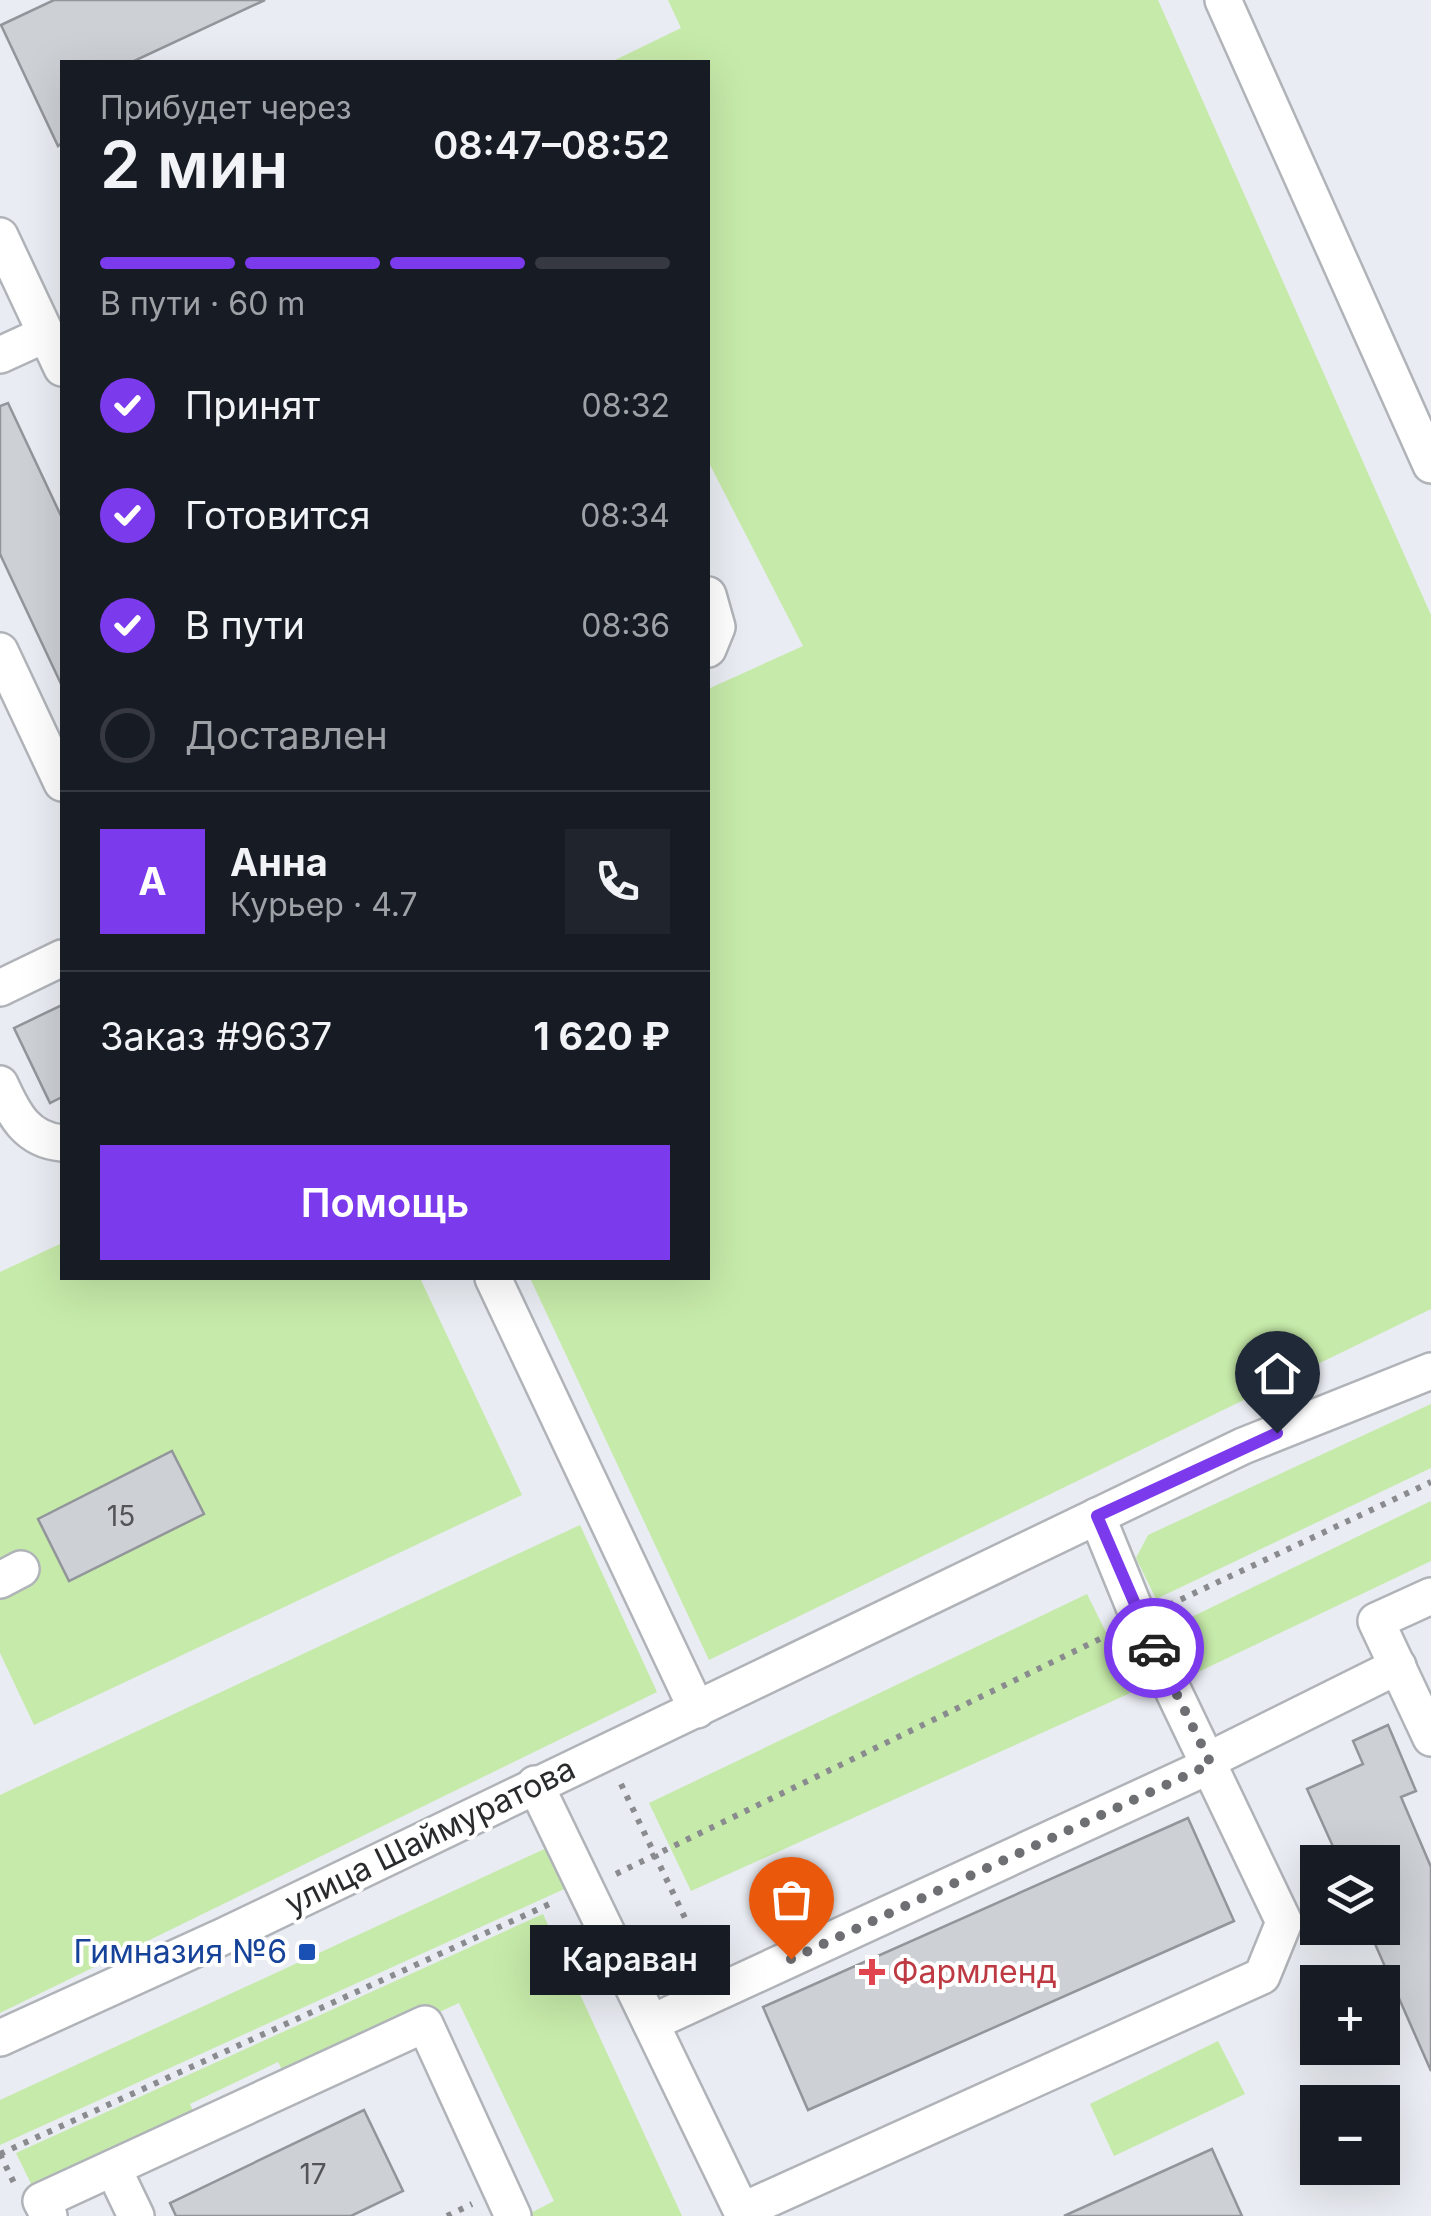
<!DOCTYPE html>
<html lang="ru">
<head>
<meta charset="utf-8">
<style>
  body { margin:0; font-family:Inter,sans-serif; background:#20242c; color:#f1f3f6; height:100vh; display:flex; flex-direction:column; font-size:38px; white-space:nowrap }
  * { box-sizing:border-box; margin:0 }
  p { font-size:32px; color:#9ea1a6 }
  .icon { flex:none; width:55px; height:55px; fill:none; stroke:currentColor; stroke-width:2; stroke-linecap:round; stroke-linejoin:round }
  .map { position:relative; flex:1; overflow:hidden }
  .drawer { position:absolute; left:60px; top:60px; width:650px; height:1220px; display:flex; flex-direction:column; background:#171b24; border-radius:0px; box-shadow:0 10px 40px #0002 }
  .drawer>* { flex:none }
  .tools { position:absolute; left:1300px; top:1845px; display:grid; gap:20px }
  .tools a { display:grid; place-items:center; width:100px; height:100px; border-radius:0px; background:#171b24; box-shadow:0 10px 40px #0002; font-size:50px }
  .pin { position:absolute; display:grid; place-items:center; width:85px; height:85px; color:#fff; margin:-102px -42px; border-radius:50% 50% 50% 0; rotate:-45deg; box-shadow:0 0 10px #0007 }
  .pin .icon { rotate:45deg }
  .courier { position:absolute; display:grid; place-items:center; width:100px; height:100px; margin:-50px; border:8px solid #7c3aed; border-radius:50%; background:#fff; color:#222; box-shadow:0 2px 12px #0007 }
  .bubble { position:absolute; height:70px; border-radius:0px; background:#171b24; box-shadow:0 10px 40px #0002; font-size:32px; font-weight:600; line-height:70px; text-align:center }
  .summary em { font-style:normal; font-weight:600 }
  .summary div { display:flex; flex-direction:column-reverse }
  .summary { display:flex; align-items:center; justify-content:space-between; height:170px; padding:0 40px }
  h1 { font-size:65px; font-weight:600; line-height:75px }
  .bar { display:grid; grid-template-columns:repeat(4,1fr); gap:15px 10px; align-content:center; height:120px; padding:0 40px }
  .bar i { height:12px; border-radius:8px; background:#363941 }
  .bar .selected { background:#7c3aed }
  .bar p { grid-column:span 4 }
  .line { display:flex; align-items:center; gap:25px; padding:0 40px; border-top:2px solid #363941 }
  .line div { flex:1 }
  .round { display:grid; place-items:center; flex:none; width:105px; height:105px; border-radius:0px; background:#20242c }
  ol { padding:0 40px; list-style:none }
  li { display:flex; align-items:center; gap:30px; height:110px }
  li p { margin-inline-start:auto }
  li .icon { padding:10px; border-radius:50%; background:#7c3aed; color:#fff; stroke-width:4 }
  li:last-child { color:#9ea1a6 }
  li i { width:55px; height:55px; border:5px solid #363941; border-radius:50% }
  .button { display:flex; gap:20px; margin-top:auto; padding:20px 40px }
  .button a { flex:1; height:115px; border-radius:0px; background:#7c3aed; color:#fff; font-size:40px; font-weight:600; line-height:115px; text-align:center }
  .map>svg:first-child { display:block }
  .green { fill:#c6eaa9 }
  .building { fill:#cdd1d6; stroke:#92959a; stroke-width:2.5 }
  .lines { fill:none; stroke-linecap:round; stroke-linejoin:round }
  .minor-casing { stroke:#b0b4b9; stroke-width:40 }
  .path { stroke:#898b8f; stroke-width:6; stroke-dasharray:5 8; stroke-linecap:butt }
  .minor { stroke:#fff; stroke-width:35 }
  .done { stroke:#6d6f72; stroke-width:10; stroke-dasharray:0 18 }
  .route { stroke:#7c3aed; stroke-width:12 }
  .transit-dot { fill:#1a4fb4; stroke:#fff; stroke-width:4 }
  .health-dot { fill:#e0444e; stroke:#fff; stroke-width:4 }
  .labels { text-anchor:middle; stroke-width:8; stroke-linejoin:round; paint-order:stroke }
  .number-label { font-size:28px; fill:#535457 }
  .street-label { font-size:32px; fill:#2a2b2d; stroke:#fff }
  .transit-label { font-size:32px; fill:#164399; stroke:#fff; text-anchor:end }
  .health-label { font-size:32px; fill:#be3a42; stroke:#fff; text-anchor:start }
</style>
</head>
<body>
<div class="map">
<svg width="1431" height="2216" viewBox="0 0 1431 2216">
  <rect width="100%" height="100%" fill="#e9ecf2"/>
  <g class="green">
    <polygon points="668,0 1158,0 1431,615 1431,1309 709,1660 530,1278 708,1278 708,689 803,646 708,461 708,62 611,62 681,28"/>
    <polygon points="62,1243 62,1278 420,1278 522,1495 34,1725 0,1653 0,1272"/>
    <polygon points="1431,1404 1431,1468 1156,1599 1136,1558 1148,1535"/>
    <polygon points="1431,1501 1431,1561 1194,1674 1171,1627"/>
    <polygon points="580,1525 657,1692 0,2013 0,1795"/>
    <polygon points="1087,1594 1135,1691 691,1891 649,1803"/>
    <polygon points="553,1845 571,1886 0,2145 0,2100"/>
    <polygon points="543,1914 682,2216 525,2216 554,2201 459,2003 288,2081 278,2062 190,2104 198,2122 38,2198 16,2153"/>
    <polygon points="1218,2041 1245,2094 1114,2156 1090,2104"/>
  </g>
  <g class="building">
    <polygon points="54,0 265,0 132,62 62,62 62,143 58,146 1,25"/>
    <polygon points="8,403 62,518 62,686 0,554 0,406"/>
    <polygon points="62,1005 62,1097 50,1103 14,1028"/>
    <polygon points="172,1451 204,1514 69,1581 38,1519"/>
    <polygon points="1388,1725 1416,1791 1401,1797 1431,1867 1431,2071 1368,1928 1382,1928 1382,1862 1340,1862 1307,1789 1363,1764 1353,1741"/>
    <polygon points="1188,1818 1234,1921 808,2110 763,2007"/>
    <polygon points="364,2110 403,2191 351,2216 176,2216 170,2203"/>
    <polygon points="1212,2149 1242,2216 1064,2216"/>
  </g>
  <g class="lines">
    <g class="minor-casing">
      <g id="minor">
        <polyline points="1223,0 1431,465"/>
        <polyline points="0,236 62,368"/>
        <polyline points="0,355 46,334"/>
        <polyline points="708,595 717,627 708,649"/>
        <polyline points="0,651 62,783"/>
        <polyline points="0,988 62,958"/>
        <path d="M 0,1084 C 14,1115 27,1140 62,1143"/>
        <polyline points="493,1278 697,1710"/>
        <polyline points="0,1580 21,1569"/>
        <polyline points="1431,1596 1376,1621 1431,1738"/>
        <polyline points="1209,1760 1398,1666"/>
        <polyline points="535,1784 744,2216"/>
        <polyline points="651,2023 1211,1765"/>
        <polyline points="0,2038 224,1936 1243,1446 1431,1371"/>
        <polyline points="113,2168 136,2216"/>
        <polyline points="742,2211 1262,1976 1284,1922 1139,1619 1097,1516"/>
        <polyline points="49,2216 41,2201 425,2024 513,2216"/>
      </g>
    </g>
    <g class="path">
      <polyline points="1169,1605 1431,1482"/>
      <polyline points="621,1784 685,1918"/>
      <polyline points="616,1874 1108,1635"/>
      <polyline points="0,2154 554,1902"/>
      <polyline points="0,2154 14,2183"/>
      <polyline points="447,2216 472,2204"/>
    </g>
    <use href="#minor" class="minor"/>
  </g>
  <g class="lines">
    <polyline class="done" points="791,1959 1211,1764 1154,1648"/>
    <polyline class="route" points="1154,1648 1097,1516 1277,1433"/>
  </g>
  <rect class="transit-dot" x="297" y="1942" width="20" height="20" rx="5"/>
  <path class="health-dot" d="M867 1957h10v10h10v10h-10v10h-10v-10h-10v-10h10z"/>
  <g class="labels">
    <g class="number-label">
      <text x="121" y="1526">15</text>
      <text x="313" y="2184">17</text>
    </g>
    <g class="street-label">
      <text transform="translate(430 1836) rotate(-26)" y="11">улица Шаймуратова</text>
    </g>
    <g class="transit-label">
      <text x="287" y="1963">Гимназия №6</text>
    </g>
    <g class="health-label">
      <text x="892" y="1983">Фармленд</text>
    </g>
  </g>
</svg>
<div class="tools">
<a><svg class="icon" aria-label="layers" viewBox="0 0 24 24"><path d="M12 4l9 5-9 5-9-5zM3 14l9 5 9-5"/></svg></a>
<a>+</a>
<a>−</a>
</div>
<div class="pin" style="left:791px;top:1959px;background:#ea580c"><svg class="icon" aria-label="bag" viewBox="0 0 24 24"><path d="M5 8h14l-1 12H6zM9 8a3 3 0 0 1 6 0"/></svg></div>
<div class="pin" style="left:1277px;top:1433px;background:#1f2937"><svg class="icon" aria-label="home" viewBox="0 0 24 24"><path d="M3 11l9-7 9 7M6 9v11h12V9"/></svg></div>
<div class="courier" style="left:1154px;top:1648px"><svg class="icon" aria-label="car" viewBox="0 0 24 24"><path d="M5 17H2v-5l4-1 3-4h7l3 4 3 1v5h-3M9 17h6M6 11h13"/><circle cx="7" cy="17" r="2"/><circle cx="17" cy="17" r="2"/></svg></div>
<div class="bubble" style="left:530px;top:1925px;width:200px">Караван</div>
<section class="drawer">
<div class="summary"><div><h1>2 мин</h1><p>Прибудет через</p></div><em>08:47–08:52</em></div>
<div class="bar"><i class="selected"></i><i class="selected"></i><i class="selected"></i><i></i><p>В пути · 60 m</p></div>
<ol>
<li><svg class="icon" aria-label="check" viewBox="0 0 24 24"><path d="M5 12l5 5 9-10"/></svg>Принят<p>08:32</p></li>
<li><svg class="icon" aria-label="check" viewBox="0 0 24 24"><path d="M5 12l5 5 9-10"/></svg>Готовится<p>08:34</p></li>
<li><svg class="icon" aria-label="check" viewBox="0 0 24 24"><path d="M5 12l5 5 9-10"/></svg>В пути<p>08:36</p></li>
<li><i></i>Доставлен</li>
</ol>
<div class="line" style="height:180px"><b class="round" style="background:#7c3aed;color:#fff">А</b><div><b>Анна</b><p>Курьер · 4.7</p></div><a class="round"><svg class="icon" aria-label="phone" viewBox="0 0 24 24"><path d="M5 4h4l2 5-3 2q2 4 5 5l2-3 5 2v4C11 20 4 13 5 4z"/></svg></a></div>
<div class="line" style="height:130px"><div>Заказ #9637</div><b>1 620 ₽</b></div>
<div class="button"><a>Помощь</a></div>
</section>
</div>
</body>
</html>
